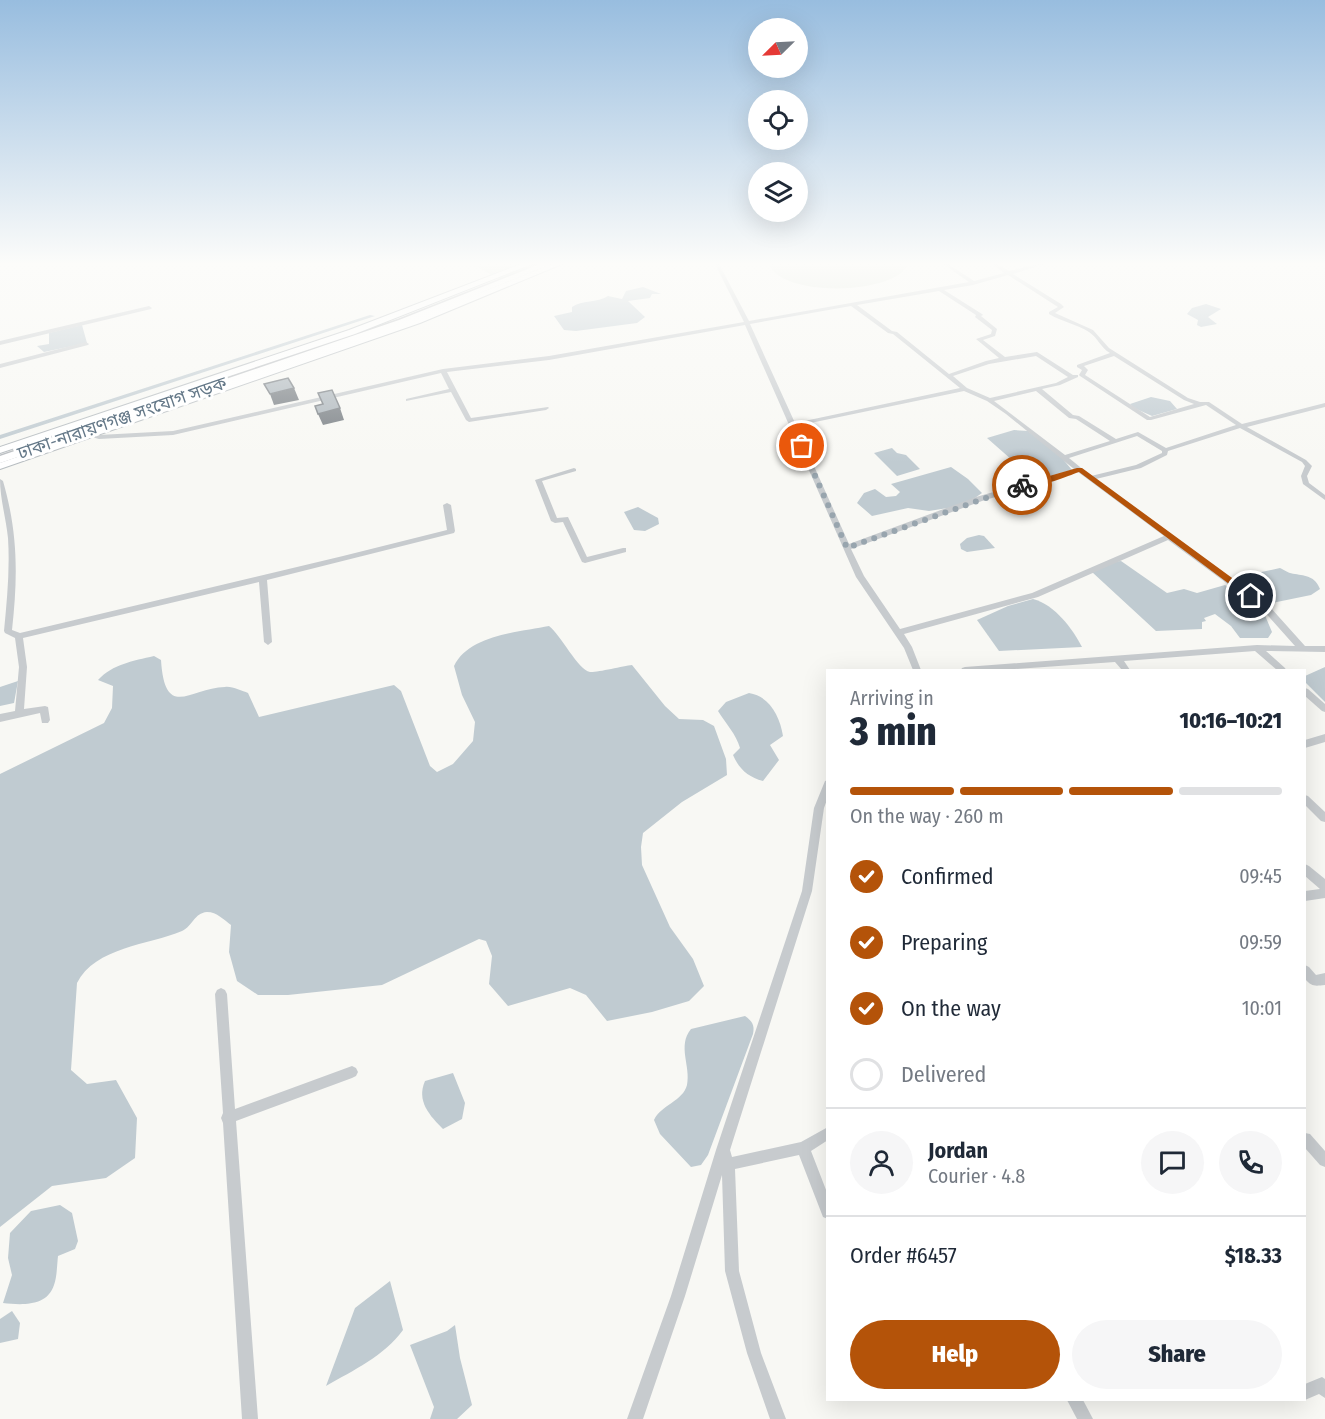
<!DOCTYPE html>
<html lang="en">
<head>
<meta charset="utf-8">
<style>
  body { margin:0; font-family:"Fira Sans Condensed","Noto Sans Bengali",sans-serif; background:#f6f6f7; color:#1f2937; height:100vh; display:flex; flex-direction:column; font-size:22px; white-space:nowrap }
  * { box-sizing:border-box; margin:0 }
  p { font-size:20px; color:#747a83 }
  .icon { flex:none; width:33px; height:33px; fill:none; stroke:currentColor; stroke-width:2; stroke-linecap:round; stroke-linejoin:round }
  .map { position:relative; flex:1; overflow:hidden }
  .sheet { position:absolute; left:826px; top:669px; width:480px; height:732px; display:flex; flex-direction:column; background:#fff; border-radius:0px; box-shadow:0 6px 24px #0002 }
  .sheet>* { flex:none }
  .needle { width:39px; rotate:246deg }
  .buttons { position:absolute; left:748px; top:18px; display:grid; gap:12px }
  .buttons a { display:grid; place-items:center; width:60px; height:60px; border-radius:50%; background:#fff; box-shadow:0 6px 24px #0002; font-size:30px }
  .pin { position:absolute; display:grid; place-items:center; width:51px; height:51px; color:#fff; margin:-26px; border:3px solid #fff; border-radius:50%; box-shadow:0 2px 6px #0007 }
  .courier { position:absolute; display:grid; place-items:center; width:60px; height:60px; margin:-30px; border:4px solid #b45309; border-radius:50%; background:#fff; color:#222; box-shadow:0 2px 8px #0007 }
  .head em { font-style:normal; font-weight:800 }
  .head div { display:flex; flex-direction:column-reverse }
  .head { display:flex; align-items:center; justify-content:space-between; height:102px; padding:0 24px }
  h1 { font-size:39px; font-weight:800; line-height:45px }
  .bar { display:grid; grid-template-columns:repeat(4,1fr); gap:9px 6px; align-content:center; height:72px; padding:0 24px }
  .bar i { height:8px; border-radius:4px; background:#e0e1e3 }
  .bar .on { background:#b45309 }
  .bar p { grid-column:span 4 }
  .line { display:flex; align-items:center; gap:15px; padding:0 24px; border-top:2px solid #e0e1e3 }
  .line div { flex:1 }
  .round { display:grid; place-items:center; flex:none; width:63px; height:63px; border-radius:32px; background:#f6f6f7 }
  ol { padding:0 24px; list-style:none }
  li { display:flex; align-items:center; gap:18px; height:66px }
  li p { margin-inline-start:auto }
  li .icon { padding:6px; border-radius:50%; background:#b45309; color:#fff; stroke-width:4 }
  li:last-child { color:#747a83 }
  li i { width:33px; height:33px; border:3px solid #e0e1e3; border-radius:50% }
  .cta { display:flex; gap:12px; margin-top:auto; padding:12px 24px }
  .cta a { flex:1; height:69px; border-radius:36px; background:#b45309; color:#fff; font-size:24px; font-weight:800; line-height:69px; text-align:center }
  .cta a+a { background:#f6f6f7; color:#1f2937 }
  .map>svg:first-child { display:block }
  .green { fill:#d9e0d5 }
  .water { fill:#c0cbd1 }
  .lines { fill:none; stroke-linecap:round; stroke-linejoin:round }
  .canal { fill:#c0cbd1; fill-rule:evenodd }
  .secondary-casing { stroke:#b7bdc1; stroke-width:2 }
  .primary-casing { stroke:#babec2; stroke-width:3 }
  .street { fill:#c7cbce; fill-rule:evenodd }
  .secondary { fill:#fff; fill-rule:evenodd }
  .primary { fill:#fff; fill-rule:evenodd }
  .shaded-wall { fill:#797f84 }
  .building { fill:#adb6bc; stroke:#797f84; stroke-width:1.5 }
  .route { fill:#b45309 }
  .done { stroke:#98a5ae; stroke-width:6; stroke-dasharray:0 10.8 }
  .labels { text-anchor:middle; stroke-width:6; stroke-linejoin:round; paint-order:stroke }
  .far-street-label { font-size:18px; fill:#647888; stroke:#fff }
</style>
</head>
<body>
<div class="map">
<svg width="1325" height="1419" viewBox="0 0 1325 1419">
  <rect width="100%" height="100%" fill="#f8f8f4"/>
  <g class="green">
    <polygon points="472,264 537,264 499,279"/>
    <path d="M 769,264 L 908,264 C 896,295 781,298 769,264 Z"/>
  </g>
  <g class="water">
    <path d="M 643,287 L 661,294 L 652,294 L 650,298 L 628,301 L 645,317 L 637,323 L 576,331 L 564,330 L 554,316 L 572,312 L 572,307 C 582,300 597,303 608,296 L 622,299 L 626,291 Z"/>
    <polygon points="1206,304 1221,309 1208,317 1217,324 1201,327 1197,325 1198,320 1187,314 1192,308"/>
    <polygon points="82,325 87,343 44,352 37,346 49,344 49,333"/>
    <polygon points="1151,397 1170,401 1177,409 1152,416 1134,408 1130,404"/>
    <polygon points="1014,430 1028,431 1062,458 1072,470 1038,479 1023,468 1015,468 1008,462 1012,460 987,438"/>
    <polygon points="892,448 897,453 906,455 920,469 897,476 874,453"/>
    <polygon points="951,467 968,479 982,493 972,500 954,507 929,511 908,508 872,516 857,503 864,493 875,489 886,497 896,496 900,492 891,484"/>
    <polygon points="638,507 658,518 659,524 645,531 634,530 624,512"/>
    <polygon points="979,535 984,536 995,548 967,552 961,549 960,544 967,538"/>
    <polygon points="1121,561 1167,593 1184,589 1197,593 1225,585 1264,613 1272,632 1268,638 1240,638 1231,626 1215,614 1204,618 1206,621 1202,622 1202,629 1156,631 1092,572 1111,562"/>
    <path d="M 1280,568 C 1284,570 1290,574 1295,574 C 1306,576 1315,576 1320,589 L 1311,595 L 1272,603 L 1255,596 L 1236,580 L 1238,577 Z"/>
    <path d="M 1033,599 C 1055,605 1072,628 1082,647 L 999,651 L 977,620 L 1008,606 Z"/>
    <path d="M 549,626 C 561,635 578,670 590,672 C 595,673 623,666 632,665 L 665,706 L 679,719 L 703,720 L 714,726 L 726,759 L 727,775 L 682,802 L 643,833 L 641,847 L 642,865 L 670,927 L 693,959 L 704,986 L 689,1001 L 652,1012 L 607,1021 L 586,995 L 570,988 L 508,1006 L 489,984 L 492,956 L 486,941 L 479,939 L 382,985 L 288,995 L 258,995 L 237,981 L 229,952 L 231,925 C 224,920 217,912 207,912 C 194,913 193,926 182,931 C 149,945 95,947 77,983 L 71,1070 L 87,1084 L 116,1080 L 137,1118 L 135,1158 L 106,1178 L 52,1186 L 0,1227 L 0,774 L 104,723 L 112,708 L 113,686 L 98,680 C 113,664 133,661 154,656 L 161,660 C 165,721 190,688 225,687 C 232,686 242,691 248,693 L 259,717 L 394,685 L 401,691 L 430,766 L 437,772 L 453,764 L 473,741 L 475,722 L 462,695 L 454,666 C 469,635 519,632 549,626 Z"/>
    <polygon points="1325,667 1325,702 1305,682 1305,676"/>
    <polygon points="18,681 14,703 0,706 0,687"/>
    <path d="M 749,693 C 769,696 780,716 783,736 L 770,745 L 779,760 L 763,781 C 748,777 739,769 733,755 L 740,748 C 736,734 726,724 718,711 L 726,702 Z"/>
    <path d="M 745,1016 C 752,1021 755,1025 753,1034 L 708,1155 L 701,1165 L 691,1167 L 660,1134 L 654,1120 C 661,1105 683,1101 687,1085 C 691,1066 677,1046 691,1029 Z"/>
    <path d="M 453,1073 L 465,1103 L 462,1119 L 443,1129 C 430,1116 416,1101 425,1081 Z"/>
    <path d="M 60,1205 L 72,1213 L 78,1241 L 75,1249 L 58,1256 C 57,1265 57,1277 54,1285 C 47,1307 21,1305 3,1303 L 12,1275 L 8,1258 L 10,1233 L 31,1211 Z"/>
    <path d="M 390,1281 L 403,1330 C 384,1356 354,1370 326,1386 L 355,1308 Z"/>
    <polygon points="12,1311 20,1323 18,1339 0,1343 0,1319"/>
    <polygon points="455,1325 460,1358 472,1405 457,1419 430,1419 434,1407 410,1345 447,1331"/>
  </g>
  <g class="lines">
    <polygon class="canal" points="370,315 375,316 0,439 0,435"/>
    <g class="secondary-casing">
      <g id="secondary">
        <polygon points="521,264 532,264 355,334 0,453 0,447 349,330"/>
        <polygon points="552,264 562,264 420,323 0,469 0,463 414,319"/>
      </g>
    </g>
    <g class="primary-casing">
      <polygon id="primary" points="540,264 551,264 405,324 0,463 0,456 399,320"/>
    </g>
    <g class="street">
      <path d="M 715,264 L 719,264 L 749,321 L 969,282 L 943,264 L 948,264 L 974,281 L 1004,273 L 992,264 L 997,264 L 1009,271 L 1037,264 L 1044,264 L 1013,274 L 1061,304 L 1064,307 L 1055,313 L 1093,330 L 1109,348 L 1188,398 L 1200,402 L 1209,402 L 1242,424 L 1325,403 L 1325,407 L 1247,427 L 1306,460 L 1312,466 L 1307,476 L 1309,483 L 1325,495 L 1325,500 L 1303,484 L 1301,476 L 1305,466 L 1302,462 L 1240,428 L 1168,451 L 1167,455 L 1141,468 L 1096,479 L 1269,606 L 1305,646 L 1325,646 L 1325,652 L 1266,651 L 1285,668 L 1286,670 L 1277,670 L 1255,651 L 1124,661 L 1130,670 L 1122,670 L 1115,662 L 1001,670 L 961,670 L 962,668 L 965,667 L 1257,645 L 1295,646 L 1263,610 L 1168,540 L 1038,597 L 904,634 L 912,647 L 921,670 L 913,670 L 904,648 L 856,577 L 745,325 L 549,360 L 447,372 L 471,418 L 548,407 L 549,408 L 546,410 L 469,422 L 466,420 L 451,392 L 406,401 L 406,399 L 449,389 L 441,373 L 173,435 L 99,439 L 88,436 L 84,431 L 89,430 L 92,434 L 99,435 L 173,431 L 443,369 L 549,356 L 744,322 ZM 1008,275 L 1058,307 L 1049,312 L 1049,314 C 1062,322 1077,324 1089,332 C 1098,338 1101,348 1110,353 L 1077,365 L 1077,367 L 1082,370 L 1079,375 L 1080,376 L 1147,420 L 1151,420 L 1206,405 L 1236,425 L 1166,448 L 1138,432 L 1116,439 L 1079,416 L 1073,415 L 1042,389 L 1060,385 L 1078,377 L 1078,375 L 1073,375 L 1037,352 L 1005,357 L 983,340 L 995,336 L 997,329 L 981,316 L 983,315 L 982,314 L 944,290 L 973,285 ZM 939,291 L 976,315 L 975,317 L 992,330 L 991,334 L 976,339 L 999,358 L 986,361 L 949,374 L 897,332 L 892,331 L 857,305 ZM 851,306 L 888,333 L 893,334 L 960,388 L 795,423 L 750,324 ZM 1036,356 L 1068,377 L 1056,383 L 990,398 L 967,388 L 953,376 L 989,364 ZM 1114,356 L 1184,400 L 1194,404 L 1150,417 L 1085,375 L 1088,370 L 1084,366 ZM 964,391 L 987,401 L 1006,414 L 1074,469 L 976,497 L 849,544 L 796,426 ZM 1036,391 L 1069,418 L 1076,419 L 1110,441 L 1065,455 L 994,401 ZM 1137,436 L 1162,451 L 1162,453 L 1136,465 L 1091,476 L 1069,458 ZM 1078,472 L 1164,536 L 1032,593 L 900,629 L 864,576 L 851,549 L 982,501 Z"/>
      <polygon points="149,306 152,308 151,309 0,345 0,341"/>
      <polygon points="86,342 89,344 88,345 0,368 0,364"/>
      <polygon points="574,468 576,469 576,471 542,481 557,518 568,517 587,557 623,548 626,548 626,552 585,563 582,562 563,522 555,523 551,521 535,480"/>
      <path d="M 0,479 L 3,481 C 18,533 18,576 12,630 L 20,633 L 343,556 L 447,530 L 443,505 L 447,503 L 451,505 L 455,531 L 454,533 L 267,580 L 272,642 L 268,645 L 264,642 L 259,582 L 23,638 L 27,667 L 24,709 L 45,706 L 48,707 L 50,720 L 48,723 L 42,723 L 40,713 L 0,722 L 0,714 L 15,711 L 19,667 L 15,638 L 5,633 L 4,631 C 7,600 10,569 8,538 C 6,518 0,499 0,479 Z"/>
      <polygon points="1305,688 1308,689 1325,704 1325,712 1322,711 1305,696"/>
      <polygon points="1325,734 1325,742 1305,748 1305,740"/>
      <polygon points="828,780 828,797 824,808 812,891 730,1150 732,1157 801,1142 828,1127 828,1140 811,1151 828,1195 828,1219 823,1217 799,1155 735,1169 739,1271 761,1353 786,1419 770,1419 747,1353 725,1271 722,1175 685,1296 643,1419 627,1419 671,1296 716,1150 802,891 814,808 825,781"/>
      <polygon points="1305,795 1308,796 1325,812 1325,822 1321,821 1305,805"/>
      <polygon points="1305,864 1309,866 1325,879 1325,898 1305,901 1305,891 1320,889 1305,876"/>
      <path d="M 1305,965 L 1309,967 L 1316,975 L 1325,973 L 1325,985 C 1315,986 1312,987 1305,979 Z"/>
      <polygon points="221,988 225,990 227,994 235,1109 352,1066 356,1068 358,1072 356,1076 352,1078 236,1121 258,1419 242,1419 223,1123 221,1118 223,1113 215,994 217,990"/>
      <polygon points="1305,1133 1310,1134 1325,1151 1325,1167 1320,1165 1305,1148"/>
      <polygon points="1322,1377 1325,1379 1325,1398 1319,1394 1305,1400 1305,1384"/>
      <polygon points="1067,1400 1083,1400 1093,1419 1077,1419"/>
    </g>
    <use href="#secondary" class="secondary"/>
    <use href="#primary" class="primary"/>
  </g>
  <g class="shaded-wall">
    <polygon points="294,388 299,400 274,405 270,394"/>
    <polygon points="340,408 344,420 323,425 318,414"/>
  </g>
  <g class="building">
    <polygon points="288,378 294,388 270,394 264,384"/>
    <polygon points="332,390 340,408 318,414 315,406 323,404 318,393"/>
  </g>
  <linearGradient id="sky" x2="0" y2="1"><stop stop-color="#98bddf"/><stop offset="0.57" stop-color="#fcfcfa"/><stop offset="1" stop-color="#fcfcfa" stop-opacity="0"/></linearGradient>
  <rect width="1325" height="463" fill="url(#sky)"/>
  <path class="route" d="M 1077,468 L 1082,468 L 1254,594 L 1254,598 L 1248,598 L 1079,472 C 1065,477 1030,492 1018,485 Z"/>
  <g class="lines">
    <polyline class="done" points="802,446 847,548 1022,485"/>
  </g>
  <g class="labels">
    <g class="far-street-label">
      <text transform="translate(122 418) rotate(-19)" y="6">ঢাকা-নারায়ণগঞ্জ সংযোগ সড়ক</text>
    </g>
  </g>
</svg>
<div class="buttons">
<a><svg class="needle" viewBox="-14 -14 28 28"><path d="M0-13l5 13h-10z" fill="#e53935"/><path d="M0 13l5-13h-10z" fill="#747a83"/></svg></a>
<a><svg class="icon" aria-label="locate" viewBox="0 0 24 24"><circle cx="12" cy="12" r="6"/><path d="M12 2v4M12 18v4M2 12h4M18 12h4"/></svg></a>
<a><svg class="icon" aria-label="layers" viewBox="0 0 24 24"><path d="M12 4l9 5-9 5-9-5zM3 14l9 5 9-5"/></svg></a>
</div>
<div class="pin" style="left:802px;top:446px;background:#ea580c"><svg class="icon" aria-label="bag" viewBox="0 0 24 24"><path d="M5 8h14l-1 12H6zM9 8a3 3 0 0 1 6 0"/></svg></div>
<div class="pin" style="left:1251px;top:596px;background:#1f2937"><svg class="icon" aria-label="home" viewBox="0 0 24 24"><path d="M3 11l9-7 9 7M6 9v11h12V9"/></svg></div>
<div class="courier" style="left:1022px;top:485px"><svg class="icon" aria-label="bike" viewBox="0 0 24 24"><circle cx="6" cy="16" r="4"/><circle cx="18" cy="16" r="4"/><path d="M6 16l4-8h5l3 8M10 8l3 8H6M13 5h3"/></svg></div>
<section class="sheet">
<div class="head"><div><h1>3 min</h1><p>Arriving in</p></div><em>10:16–10:21</em></div>
<div class="bar"><i class="on"></i><i class="on"></i><i class="on"></i><i></i><p>On the way · 260 m</p></div>
<ol>
<li><svg class="icon" aria-label="check" viewBox="0 0 24 24"><path d="M5 12l5 5 9-10"/></svg>Confirmed<p>09:45</p></li>
<li><svg class="icon" aria-label="check" viewBox="0 0 24 24"><path d="M5 12l5 5 9-10"/></svg>Preparing<p>09:59</p></li>
<li><svg class="icon" aria-label="check" viewBox="0 0 24 24"><path d="M5 12l5 5 9-10"/></svg>On the way<p>10:01</p></li>
<li><i></i>Delivered</li>
</ol>
<div class="line" style="height:108px"><a class="round"><svg class="icon" aria-label="person" viewBox="0 0 24 24"><circle cx="12" cy="8" r="4"/><path d="M4 21q1-7 8-7t8 7"/></svg></a><div><b>Jordan</b><p>Courier · 4.8</p></div><a class="round"><svg class="icon" aria-label="chat" viewBox="0 0 24 24"><path d="M4 5h16v11H9l-5 4z"/></svg></a><a class="round"><svg class="icon" aria-label="phone" viewBox="0 0 24 24"><path d="M5 4h4l2 5-3 2q2 4 5 5l2-3 5 2v4C11 20 4 13 5 4z"/></svg></a></div>
<div class="line" style="height:78px"><div>Order #6457</div><b>$18.33</b></div>
<div class="cta"><a>Help</a><a>Share</a></div>
</section>
</div>
</body>
</html>
